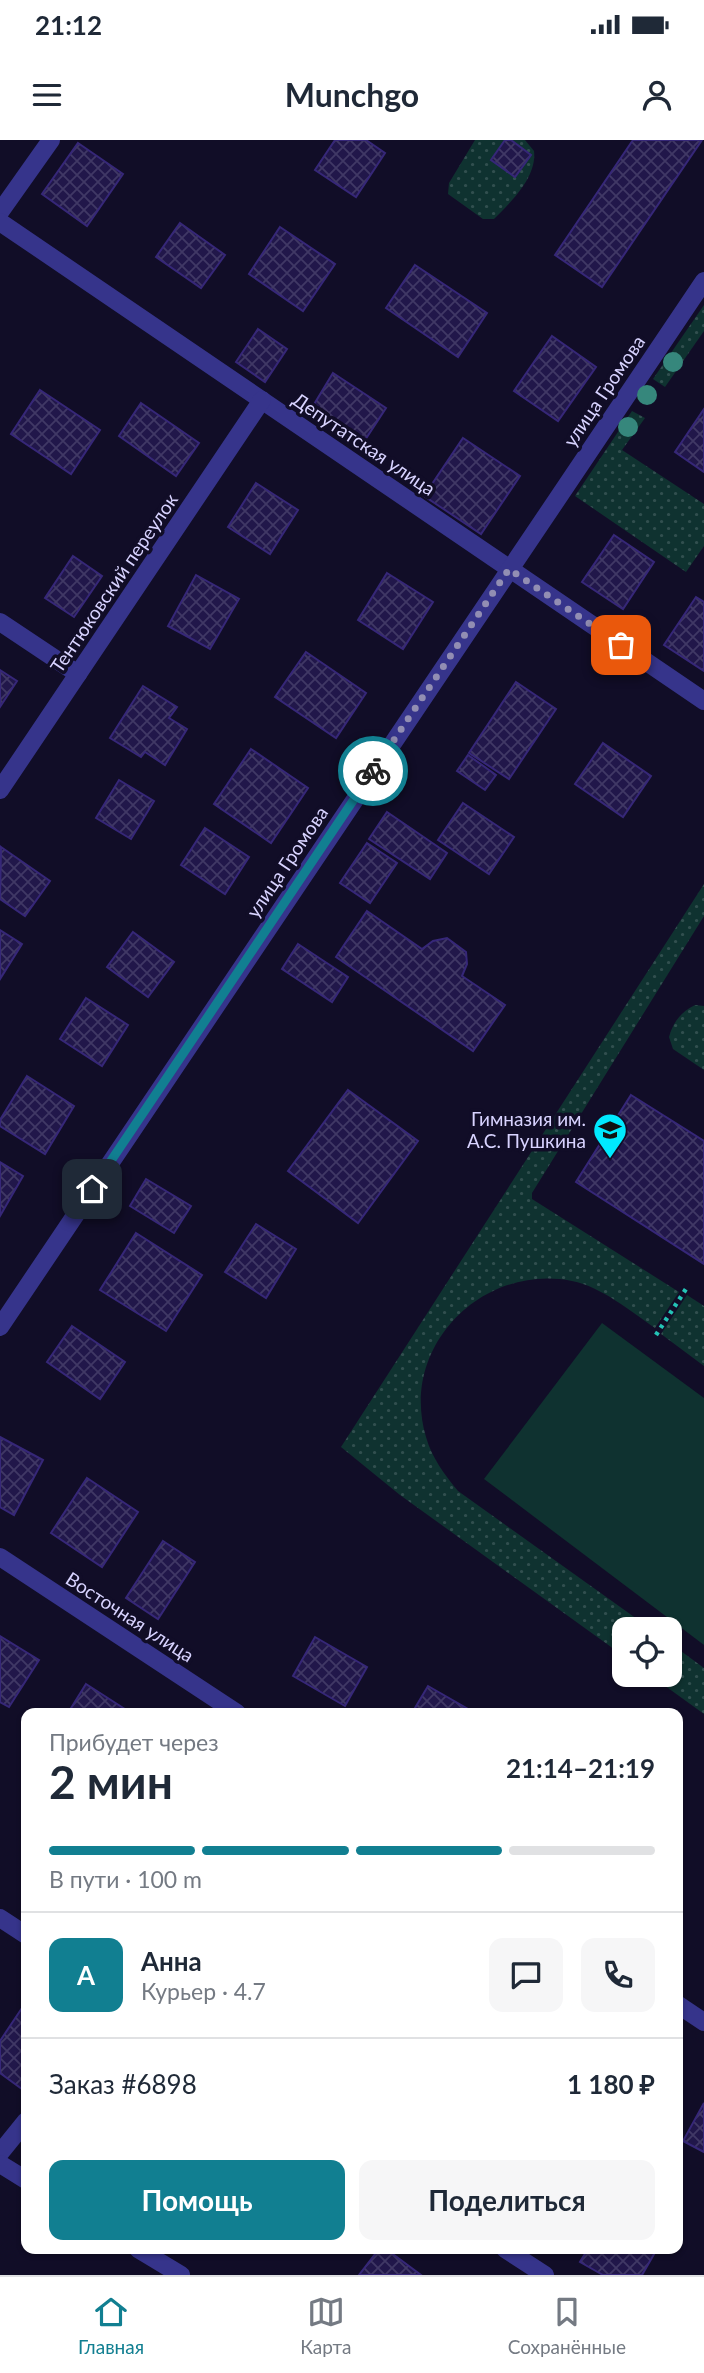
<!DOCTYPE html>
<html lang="ru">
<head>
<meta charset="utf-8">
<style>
  body { margin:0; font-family:Lato,sans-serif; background:#f6f6f7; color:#1f2937; height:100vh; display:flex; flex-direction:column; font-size:26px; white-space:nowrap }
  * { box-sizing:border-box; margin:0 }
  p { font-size:23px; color:#747a83 }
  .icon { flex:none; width:38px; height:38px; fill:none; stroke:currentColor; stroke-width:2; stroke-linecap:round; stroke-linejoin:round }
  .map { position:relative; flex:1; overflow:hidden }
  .sheet { position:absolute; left:21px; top:1568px; width:662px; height:546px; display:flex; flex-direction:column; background:#fff; border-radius:14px; box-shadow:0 2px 5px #0004 }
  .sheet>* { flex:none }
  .fabs { position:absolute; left:612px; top:1477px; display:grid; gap:14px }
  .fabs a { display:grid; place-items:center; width:70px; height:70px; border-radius:14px; background:#fff; box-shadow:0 2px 5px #0004; font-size:35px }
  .pin { position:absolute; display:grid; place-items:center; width:60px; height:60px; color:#fff; margin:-30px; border-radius:14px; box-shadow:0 4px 10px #0006 }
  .courier { position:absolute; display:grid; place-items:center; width:70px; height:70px; margin:-35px; border:5px solid #117f91; border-radius:50%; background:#fff; color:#222; box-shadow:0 2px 9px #0007 }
  .overview em { font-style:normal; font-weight:700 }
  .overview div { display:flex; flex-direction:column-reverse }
  .overview { display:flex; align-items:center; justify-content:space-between; height:119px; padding:0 28px }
  h1 { font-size:46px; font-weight:700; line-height:52px }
  .bar { display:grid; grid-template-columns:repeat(4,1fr); gap:10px 7px; align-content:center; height:84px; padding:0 28px }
  .bar i { height:9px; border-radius:5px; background:#e0e1e3 }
  .bar .active { background:#117f91 }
  .bar p { grid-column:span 4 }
  .line { display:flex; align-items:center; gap:18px; padding:0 28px; border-top:2px solid #e0e1e3 }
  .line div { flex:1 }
  .round { display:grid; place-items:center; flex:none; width:74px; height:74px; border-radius:14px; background:#f6f6f7 }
  .action { display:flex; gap:14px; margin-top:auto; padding:14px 28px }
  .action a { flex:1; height:80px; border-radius:14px; background:#117f91; color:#fff; font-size:28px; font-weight:700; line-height:80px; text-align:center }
  .action a+a { background:#f6f6f7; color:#1f2937 }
  .status { display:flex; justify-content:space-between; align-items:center; height:49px; padding:0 35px; background:#fff; direction:ltr }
  .status svg { height:19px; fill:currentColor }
  header { display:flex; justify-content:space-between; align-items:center; height:91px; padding:0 28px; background:#fff; font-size:32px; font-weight:700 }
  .menu { display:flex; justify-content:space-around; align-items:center; height:98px; border-top:2px solid #e0e1e3; background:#fff; font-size:19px; color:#747a83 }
  .menu a { display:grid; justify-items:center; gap:4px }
  .menu .active { color:#117f91 }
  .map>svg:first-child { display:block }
  .green { fill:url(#green-dots) }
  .pitch { fill:#0f3230 }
  .building { fill:url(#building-cross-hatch); stroke:#362778; stroke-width:2 }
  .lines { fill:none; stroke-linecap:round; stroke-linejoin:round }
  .path { stroke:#24c3b6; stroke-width:4.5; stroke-dasharray:3.5 5; stroke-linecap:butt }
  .service { stroke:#36348b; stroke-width:18 }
  .minor { stroke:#36348b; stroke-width:18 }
  .tertiary { stroke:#36348b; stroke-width:18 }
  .tree { fill:#36877c }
  .done { stroke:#928eb3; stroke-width:7; stroke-dasharray:0 12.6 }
  .route { stroke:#117f91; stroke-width:9 }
  .labels { text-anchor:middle; stroke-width:7; stroke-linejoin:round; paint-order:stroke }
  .street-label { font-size:19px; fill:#d8d3ff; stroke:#110d27 }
  .poi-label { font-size:19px; fill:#d8d3ff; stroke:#110d27; text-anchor:end }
</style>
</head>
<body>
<div class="status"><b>21:12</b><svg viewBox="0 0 49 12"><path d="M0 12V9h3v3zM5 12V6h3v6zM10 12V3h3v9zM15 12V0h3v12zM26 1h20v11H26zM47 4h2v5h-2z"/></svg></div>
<header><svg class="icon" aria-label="menu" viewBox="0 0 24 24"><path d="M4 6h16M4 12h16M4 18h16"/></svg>Munchgo<svg class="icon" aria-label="person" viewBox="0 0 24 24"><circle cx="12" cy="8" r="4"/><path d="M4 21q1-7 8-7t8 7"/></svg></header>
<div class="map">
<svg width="704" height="2135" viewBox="0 0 704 2135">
  <defs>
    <pattern id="green-dots" width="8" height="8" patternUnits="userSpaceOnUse" patternTransform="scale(1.75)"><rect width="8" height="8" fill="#0f3230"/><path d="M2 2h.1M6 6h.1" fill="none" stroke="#314f4f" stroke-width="1.8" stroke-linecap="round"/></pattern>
    <pattern id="building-cross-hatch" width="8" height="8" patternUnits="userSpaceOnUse" patternTransform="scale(1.75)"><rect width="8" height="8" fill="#21174a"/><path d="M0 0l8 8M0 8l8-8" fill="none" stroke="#403865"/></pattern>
  </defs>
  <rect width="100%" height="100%" fill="#110d27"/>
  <g class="green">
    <path d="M 475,0 L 525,0 L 534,11 C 537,37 511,62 494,79 L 483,79 L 448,54 L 449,43 Z"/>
    <polygon points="704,165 704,191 665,247 653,239"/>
    <polygon points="632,271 645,278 622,310 704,364 704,406 686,432 575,356"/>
    <path d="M 704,744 L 704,776 L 532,1053 L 532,1059 L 679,1152 L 655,1188 C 630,1171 602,1147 572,1141 C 482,1123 399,1207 426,1297 C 432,1318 444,1334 458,1351 L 651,1489 L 625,1489 L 625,1517 L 400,1355 L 341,1307 Z"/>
    <path d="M 695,865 L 704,866 L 704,930 L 673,909 L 669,897 C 673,882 681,872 695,865 Z"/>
    <polygon points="687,1155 704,1166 704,1226 661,1194"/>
    <polygon points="670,1503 704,1528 704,1574 650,1535 670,1535"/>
  </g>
  <polygon class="pitch" points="602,1183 704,1258 704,1505 484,1339"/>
  <g class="building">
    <polygon points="335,0 366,0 385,13 356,57 315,30"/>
    <polygon points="505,0 511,0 531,15 515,37 491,20"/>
    <polygon points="633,0 702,0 602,147 555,115"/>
    <polygon points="78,3 123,34 87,86 42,54"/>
    <polygon points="180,83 225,115 201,148 156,117"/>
    <polygon points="280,87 335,124 303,171 249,134"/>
    <polygon points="415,125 487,173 458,217 386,168"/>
    <polygon points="258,189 287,209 265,242 236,222"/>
    <polygon points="552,196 596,227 558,281 514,251"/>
    <polygon points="333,233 386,268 365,300 313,266"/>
    <polygon points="40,250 100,290 71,334 11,294"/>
    <polygon points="141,263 199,303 176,336 119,296"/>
    <polygon points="704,269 704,332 675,312"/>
    <polygon points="463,298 520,336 481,394 424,356"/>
    <polygon points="256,343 298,370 270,414 228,387"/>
    <polygon points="614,395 654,422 623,469 582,442"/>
    <polygon points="73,416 102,436 74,477 45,458"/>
    <polygon points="387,433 433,462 403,509 358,480"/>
    <polygon points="196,435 239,459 210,509 168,486"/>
    <polygon points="696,457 704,462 704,531 664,505"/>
    <polygon points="306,512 366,553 336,598 275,557"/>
    <polygon points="0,530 17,541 0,567"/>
    <polygon points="516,542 556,569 509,639 469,613"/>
    <polygon points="143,546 177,567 169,578 187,589 165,625 145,612 141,617 110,598"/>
    <polygon points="603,603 651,636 623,677 575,644"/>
    <polygon points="251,609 308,648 271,703 214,664"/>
    <polygon points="468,615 496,635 485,650 457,631"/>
    <polygon points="119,640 154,661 131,699 96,678"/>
    <polygon points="463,663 514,697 489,734 438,700"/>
    <polygon points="387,672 447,713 430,739 369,699"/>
    <polygon points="205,688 249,717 225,754 181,725"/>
    <polygon points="367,703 397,723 370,763 340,743"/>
    <polygon points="1,707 50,741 25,776 0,759"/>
    <polygon points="367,771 422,809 433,801 447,798 466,812 467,824 462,836 505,865 473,911 336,817"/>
    <polygon points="0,790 22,804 0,839"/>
    <polygon points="133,792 174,822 148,857 107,827"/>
    <polygon points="298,804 348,837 332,862 282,829"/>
    <polygon points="86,858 128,885 102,926 60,899"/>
    <polygon points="27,936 74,966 45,1014 0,986 0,980"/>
    <polygon points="348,950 418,1001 358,1083 288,1031"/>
    <polygon points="631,955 704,1001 704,1124 576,1042"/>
    <polygon points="0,1022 23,1036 0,1076"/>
    <polygon points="146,1039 191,1066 174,1093 130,1066"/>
    <polygon points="256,1084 296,1109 266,1158 225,1132"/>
    <polygon points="136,1093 202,1135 166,1191 100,1150"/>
    <polygon points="72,1186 125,1222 100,1259 47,1222"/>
    <polygon points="0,1297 43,1320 14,1375 0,1367"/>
    <polygon points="87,1338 138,1372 102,1427 51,1393"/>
    <polygon points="163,1401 195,1422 158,1479 126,1458"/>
    <polygon points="0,1496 39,1520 9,1567 0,1562"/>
    <polygon points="315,1497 367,1527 345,1566 293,1536"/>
    <polygon points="86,1544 131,1573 68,1573"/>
    <polygon points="428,1546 475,1573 412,1573"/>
    <polygon points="26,1862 26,1943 22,1949 0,1933 0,1901"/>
    <polygon points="704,1963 704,2012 683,2001"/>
    <polygon points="379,2109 386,2109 421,2135 359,2135"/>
    <polygon points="588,2109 657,2109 642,2135 603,2135 580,2122"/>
  </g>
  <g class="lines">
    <polyline class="path" points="656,1195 686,1149"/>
    <polyline class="service" points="0,2013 26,1981"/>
    <g class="minor">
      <polyline points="0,72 51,0"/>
      <polyline points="0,82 704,561"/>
      <polyline points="0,482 78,534"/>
      <polyline points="0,650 262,260"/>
      <polyline points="0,1187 704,141"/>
      <polyline points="0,1417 237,1573"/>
      <polyline points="0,1778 26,1795"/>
      <polyline points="677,1864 704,1882"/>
      <polyline points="505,2109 545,2135"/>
    </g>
    <g class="tertiary">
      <polyline points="0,2024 26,2040"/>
      <polyline points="138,2109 181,2135"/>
    </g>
  </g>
  <g class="tree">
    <circle cx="673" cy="222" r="10"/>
    <circle cx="647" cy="255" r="10"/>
    <circle cx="628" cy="287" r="10"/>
  </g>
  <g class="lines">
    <polyline class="done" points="373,631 509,429 621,505"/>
    <polyline class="route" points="92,1049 373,631"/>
  </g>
  <defs>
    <g id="school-pin" transform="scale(1.75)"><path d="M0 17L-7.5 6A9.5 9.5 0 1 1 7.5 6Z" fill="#00e9fe" stroke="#110d27"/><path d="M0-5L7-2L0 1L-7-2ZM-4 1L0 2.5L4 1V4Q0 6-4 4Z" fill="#111"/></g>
  </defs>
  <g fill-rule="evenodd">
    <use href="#school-pin" x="610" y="990"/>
  </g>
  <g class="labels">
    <g class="street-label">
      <text transform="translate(604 251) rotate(-56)" y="7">улица Громова</text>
      <text transform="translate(364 304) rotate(34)" y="7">Депутатская улица</text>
      <text transform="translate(114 443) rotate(-56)" y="7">Тентюковский переулок</text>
      <text transform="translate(287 722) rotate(-56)" y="7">улица Громова</text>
      <text transform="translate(130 1477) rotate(33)" y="7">Восточная улица</text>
    </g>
    <g class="poi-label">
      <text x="586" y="986">Гимназия им.<tspan x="586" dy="22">А.С. Пушкина</tspan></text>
    </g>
  </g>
</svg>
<div class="fabs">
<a><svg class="icon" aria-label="locate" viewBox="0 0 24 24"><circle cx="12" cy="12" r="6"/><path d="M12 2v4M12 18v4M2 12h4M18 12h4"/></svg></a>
</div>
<div class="pin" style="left:621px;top:505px;background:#ea580c"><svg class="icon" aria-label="bag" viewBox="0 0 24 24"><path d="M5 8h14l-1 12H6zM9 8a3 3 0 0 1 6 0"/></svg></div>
<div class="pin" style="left:92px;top:1049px;background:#1f2937"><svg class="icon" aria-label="home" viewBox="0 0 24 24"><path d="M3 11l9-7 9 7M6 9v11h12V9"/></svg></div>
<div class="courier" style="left:373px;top:631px"><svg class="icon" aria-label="bike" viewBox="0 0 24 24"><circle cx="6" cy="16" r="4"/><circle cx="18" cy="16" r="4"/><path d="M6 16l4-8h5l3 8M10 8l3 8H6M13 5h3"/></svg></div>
<section class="sheet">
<div class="overview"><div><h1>2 мин</h1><p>Прибудет через</p></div><em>21:14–21:19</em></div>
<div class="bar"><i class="active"></i><i class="active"></i><i class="active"></i><i></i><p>В пути · 100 m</p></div>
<div class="line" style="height:126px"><b class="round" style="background:#117f91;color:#fff">А</b><div><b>Анна</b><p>Курьер · 4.7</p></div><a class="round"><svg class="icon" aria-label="chat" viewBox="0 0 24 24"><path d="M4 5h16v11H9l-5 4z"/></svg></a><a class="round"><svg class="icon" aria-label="phone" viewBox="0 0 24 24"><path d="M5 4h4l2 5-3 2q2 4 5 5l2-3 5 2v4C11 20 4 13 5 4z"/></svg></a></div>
<div class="line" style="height:91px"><div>Заказ #6898</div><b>1 180 ₽</b></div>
<div class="action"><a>Помощь</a><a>Поделиться</a></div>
</section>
</div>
<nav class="menu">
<a class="active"><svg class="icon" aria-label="home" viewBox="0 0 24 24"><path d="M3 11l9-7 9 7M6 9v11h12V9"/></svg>Главная</a>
<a><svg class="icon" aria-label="map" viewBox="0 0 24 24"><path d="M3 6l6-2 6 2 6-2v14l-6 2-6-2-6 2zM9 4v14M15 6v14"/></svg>Карта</a>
<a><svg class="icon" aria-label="saved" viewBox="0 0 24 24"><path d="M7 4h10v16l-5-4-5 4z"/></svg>Сохранённые</a>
</nav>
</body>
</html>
